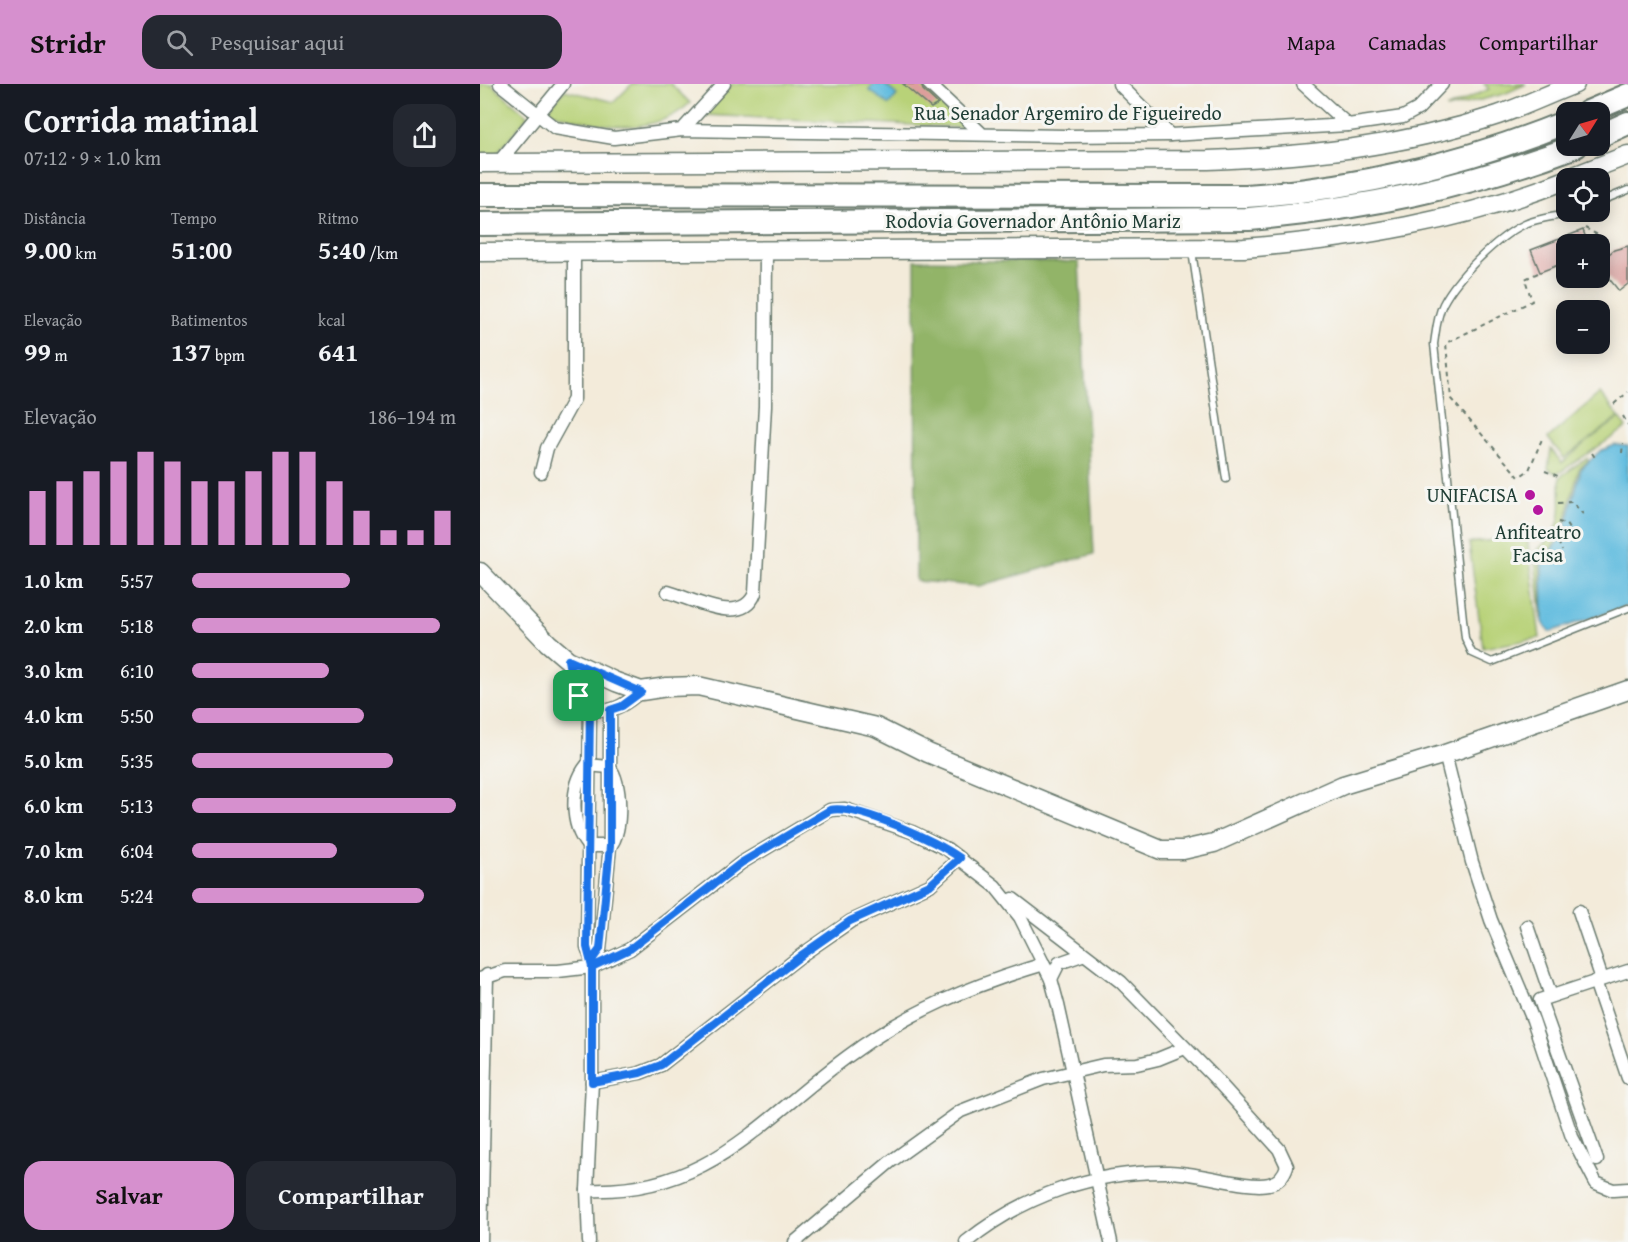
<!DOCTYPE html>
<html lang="pt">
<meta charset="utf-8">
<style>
:root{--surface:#171b24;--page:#242831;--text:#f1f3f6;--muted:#9ea1a6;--accent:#d690ce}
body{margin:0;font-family:"Gentium Book Plus",serif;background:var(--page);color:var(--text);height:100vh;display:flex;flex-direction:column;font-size:22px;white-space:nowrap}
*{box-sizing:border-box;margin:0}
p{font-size:20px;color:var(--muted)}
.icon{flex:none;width:33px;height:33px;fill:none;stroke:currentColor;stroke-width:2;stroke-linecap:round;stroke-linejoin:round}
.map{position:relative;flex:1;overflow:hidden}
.panel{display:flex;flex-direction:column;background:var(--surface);width:480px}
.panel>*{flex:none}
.needle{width:39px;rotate:53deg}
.buttons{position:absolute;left:1076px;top:18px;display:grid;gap:12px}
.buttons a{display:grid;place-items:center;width:54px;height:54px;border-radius:12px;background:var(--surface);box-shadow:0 3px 15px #0003;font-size:30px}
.pin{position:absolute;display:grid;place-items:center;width:51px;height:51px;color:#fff;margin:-26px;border-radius:12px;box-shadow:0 3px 9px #0006}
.round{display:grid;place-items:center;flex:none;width:63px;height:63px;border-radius:18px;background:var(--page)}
.headline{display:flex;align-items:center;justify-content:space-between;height:102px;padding:0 24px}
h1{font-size:33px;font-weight:600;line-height:45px}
.stats{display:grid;grid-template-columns:repeat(3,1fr);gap:9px;height:102px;padding:6px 24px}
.stats div{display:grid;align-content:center}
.stats b{font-size:26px;font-weight:600}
.stats small{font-size:16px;font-weight:400}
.stats p{font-size:16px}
.chart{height:168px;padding:12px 24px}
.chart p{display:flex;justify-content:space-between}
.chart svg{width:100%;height:108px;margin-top:6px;stroke:var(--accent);stroke-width:6}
.cta{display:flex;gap:12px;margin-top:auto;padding:12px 24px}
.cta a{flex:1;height:69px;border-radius:18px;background:var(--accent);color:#111;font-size:24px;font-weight:600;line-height:69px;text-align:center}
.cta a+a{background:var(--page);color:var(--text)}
ul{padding:0 24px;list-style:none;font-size:20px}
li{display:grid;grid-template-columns:96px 72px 1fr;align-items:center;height:45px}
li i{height:15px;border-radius:8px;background:var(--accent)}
header{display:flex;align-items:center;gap:36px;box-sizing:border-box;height:84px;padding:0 30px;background:var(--accent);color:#111}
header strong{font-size:28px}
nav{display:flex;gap:33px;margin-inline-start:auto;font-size:21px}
.search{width:420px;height:54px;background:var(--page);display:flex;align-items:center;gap:15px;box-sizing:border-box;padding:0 21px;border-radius:18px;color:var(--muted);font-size:22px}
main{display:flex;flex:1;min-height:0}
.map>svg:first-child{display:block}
.green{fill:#b8d278;stroke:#6c8856;stroke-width:1.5}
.forest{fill:#92b468;stroke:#58784e;stroke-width:1.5}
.water{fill:#61bcdf;stroke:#407c8a;stroke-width:1.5}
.building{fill:#dd9e9c}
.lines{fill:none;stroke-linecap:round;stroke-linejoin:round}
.lane-casing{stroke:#697a6e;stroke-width:9}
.street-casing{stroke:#697a6e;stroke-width:15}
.secondary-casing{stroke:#697a6e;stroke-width:21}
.highway-casing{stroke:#697a6e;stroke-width:26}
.path{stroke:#697a6e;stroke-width:2;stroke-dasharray:4.5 4.5;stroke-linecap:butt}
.lane{stroke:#fff;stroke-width:6}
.street{stroke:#fff;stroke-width:12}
.secondary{stroke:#fff;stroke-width:18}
.highway{stroke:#fff;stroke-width:22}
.route-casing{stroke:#fff;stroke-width:12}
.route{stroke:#1a73e8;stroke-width:8}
.poi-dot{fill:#b5179e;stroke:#f6f6f2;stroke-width:2}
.labels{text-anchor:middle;stroke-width:6;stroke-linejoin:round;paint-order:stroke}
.street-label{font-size:20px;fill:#1f3d34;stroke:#f6f6f2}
.poi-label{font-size:20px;fill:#1f3d34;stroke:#f6f6f2;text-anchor:end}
</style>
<header>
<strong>Stridr</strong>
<div class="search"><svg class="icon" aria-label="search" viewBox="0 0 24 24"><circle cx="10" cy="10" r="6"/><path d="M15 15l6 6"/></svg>Pesquisar aqui</div>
<nav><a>Mapa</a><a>Camadas</a><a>Compartilhar</a></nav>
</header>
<main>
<section class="panel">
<div class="headline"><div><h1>Corrida matinal</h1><p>07:12 · 9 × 1.0 km</p></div><a class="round"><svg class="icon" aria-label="share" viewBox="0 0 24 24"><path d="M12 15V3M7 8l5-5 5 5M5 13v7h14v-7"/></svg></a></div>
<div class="stats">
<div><p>Distância</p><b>9.00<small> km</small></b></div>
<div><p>Tempo</p><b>51:00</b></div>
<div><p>Ritmo</p><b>5:40<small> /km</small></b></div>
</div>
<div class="stats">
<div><p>Elevação</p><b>99<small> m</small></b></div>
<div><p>Batimentos</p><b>137<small> bpm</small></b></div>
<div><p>kcal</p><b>641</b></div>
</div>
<div class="chart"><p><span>Elevação</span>186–194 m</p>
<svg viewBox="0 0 160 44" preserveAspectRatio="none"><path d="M5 44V22M15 44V18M25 44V14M35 44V10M45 44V6M55 44V10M65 44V18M75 44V18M85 44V14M95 44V6M105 44V6M115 44V18M125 44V30M135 44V38M145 44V38M155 44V30"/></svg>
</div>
<ul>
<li><b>1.0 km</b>5:57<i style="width:60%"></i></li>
<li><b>2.0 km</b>5:18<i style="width:94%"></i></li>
<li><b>3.0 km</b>6:10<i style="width:52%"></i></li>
<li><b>4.0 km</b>5:50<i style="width:65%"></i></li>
<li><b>5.0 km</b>5:35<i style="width:76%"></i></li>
<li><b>6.0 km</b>5:13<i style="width:100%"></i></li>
<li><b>7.0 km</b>6:04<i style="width:55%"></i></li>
<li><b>8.0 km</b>5:24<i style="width:88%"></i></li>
</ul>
<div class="cta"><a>Salvar</a><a>Compartilhar</a></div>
</section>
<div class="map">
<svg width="1148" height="1158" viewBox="0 0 1148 1158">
<rect width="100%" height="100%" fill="#f6f6f2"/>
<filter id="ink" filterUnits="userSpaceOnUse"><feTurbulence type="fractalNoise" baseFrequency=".0167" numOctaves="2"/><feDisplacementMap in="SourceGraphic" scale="12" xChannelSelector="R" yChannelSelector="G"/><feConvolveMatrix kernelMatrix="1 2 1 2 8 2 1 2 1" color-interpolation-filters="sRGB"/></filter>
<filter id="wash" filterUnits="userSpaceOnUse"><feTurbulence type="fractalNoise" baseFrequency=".008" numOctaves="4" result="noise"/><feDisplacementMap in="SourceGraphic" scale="24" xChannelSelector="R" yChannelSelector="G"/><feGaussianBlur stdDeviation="1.35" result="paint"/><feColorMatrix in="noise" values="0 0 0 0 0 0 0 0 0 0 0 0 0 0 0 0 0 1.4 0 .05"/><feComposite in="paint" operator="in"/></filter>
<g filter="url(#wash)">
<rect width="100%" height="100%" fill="#f3ebda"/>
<!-- green -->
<g class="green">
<polygon points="0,0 11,0 48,32 16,71 0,72"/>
<path d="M152 0H191L210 19C170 56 113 41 66 27L85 6 134 18Z"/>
<polygon points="252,0 444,0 492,44 224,31"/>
<polygon points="1004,0 1046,0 1024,10 966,25 1009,5"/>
<polygon points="1120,309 1139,333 1084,374 1068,354"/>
<polygon points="1140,334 1146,344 1077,390 1068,385 1071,365 1082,379 1106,358"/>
<path d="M1107 374 1108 377 1099 385 1082 450 1060 479 1062 537 1054 469C1086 442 1080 432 1080 393Z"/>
<polygon points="1047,452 1060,554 1003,564 989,459"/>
</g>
<!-- forest -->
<polygon class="forest" points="435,176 599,178 614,470 499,502 436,497"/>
<!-- water -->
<g class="water">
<polygon points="394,0 404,0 417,11 409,21 389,6"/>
<polygon points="1135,361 1148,362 1148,522 1069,548 1063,538 1062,480 1084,450 1101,385 1120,367"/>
</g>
<g id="blocks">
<!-- building -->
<g class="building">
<polygon points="423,0 441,0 443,6 458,20 451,24"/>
<polygon points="1103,146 1108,160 1086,160 1086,178 1060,188 1051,166"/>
<polygon points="1148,162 1148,200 1139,207 1119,182 1119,178 1134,166"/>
</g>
</g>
</g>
<g filter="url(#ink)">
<use href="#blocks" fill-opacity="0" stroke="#697a6e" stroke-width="1.5"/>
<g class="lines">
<defs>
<g id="lane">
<polyline points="1082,101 1086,116"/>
<polyline points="1119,118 1148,106"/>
<path d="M1094 128C1078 133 1060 133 1045 140 1017 153 977 193 963 220 957 232 956 247 954 260L985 554 992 569 1012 578 1148 524"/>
<polyline points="712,167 746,395"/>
</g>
<g id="street">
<polyline points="20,0 75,44 134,54 202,46 585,52 690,51 868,41 923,33 938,25 962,0"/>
<polyline points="449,0 500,48"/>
<polyline points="639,0 690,51"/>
<polyline points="823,0 868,41"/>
<polyline points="202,46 244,0"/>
<polyline points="18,79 83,0"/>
<polyline points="61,388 67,364 94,315 94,168"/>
<path d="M188 508C213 515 262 543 275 509L285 322 286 167"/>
<path d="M88 576C97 623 119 645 161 607"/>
<polyline points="965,670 992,778 1011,836 1053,936 1092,1053 1116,1099 1133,1106 1148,1105"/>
<path d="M107 681 129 683C142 696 143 749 130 762H108C90 741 90 702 107 681Z"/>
<polyline points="1099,827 1122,895"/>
<polyline points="1047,842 1071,912"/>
<polyline points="112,876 120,865 130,762 130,626"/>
<polyline points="0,895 25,887 78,887 112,883 150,865 261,779 350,726 365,725 432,748 467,765 515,802 540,833 571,895 578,921 631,1158"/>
<polyline points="571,895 579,879 602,871"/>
<polyline points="1115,897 1148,994"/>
<polyline points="112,998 160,989 181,981 323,870 371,837 450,801 480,774"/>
<polyline points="1117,1076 1060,916 1148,887"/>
<path d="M107 1106C227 1111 280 1037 367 973 427 928 493 901 564 880"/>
<polyline points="1,1158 7,891"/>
<polyline points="109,1158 107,1106 112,998 112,876 107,863 110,622"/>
<polyline points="315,1158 410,1078 481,1027 563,995 623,981 657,980 678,975 705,964"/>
<path d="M486 1158C544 1111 614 1087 689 1088 717 1088 767 1105 789 1100 799 1098 804 1091 807 1082L799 1065 733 992 641 898 533 815"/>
</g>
<g id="secondary">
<path d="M0 79 728 76C829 72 921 63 1018 31 1044 22 1069 10 1095 0"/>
<polyline points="1089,94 1148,71"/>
<path d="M0 168 764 164C873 155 984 137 1086 96"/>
<polyline points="0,488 68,559 88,576 136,598 161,607 187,603 218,602 396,643 448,669 681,766 703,766 734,759 863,701 965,670 1148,606"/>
</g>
<g id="highway">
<polyline points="1108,28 1148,11"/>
<polyline points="1119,52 1148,39"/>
<path d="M0 111 766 112C874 105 985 79 1086 38"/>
<path d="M0 140 769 135C884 125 988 103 1096 62"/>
</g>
</defs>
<!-- lane casing -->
<use href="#lane" class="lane-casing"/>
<!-- street casing -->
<use href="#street" class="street-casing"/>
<!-- secondary casing -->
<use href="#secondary" class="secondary-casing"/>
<!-- highway casing -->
<use href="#highway" class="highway-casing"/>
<!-- path -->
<g class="path">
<polyline points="1105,144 1127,156"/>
<polyline points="1058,189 1045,195 1052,217 966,259 971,315 1039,393 1049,386 1062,355"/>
<polyline points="1134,320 1148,308"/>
<polyline points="1143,332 1148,341"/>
<polyline points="1112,369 1116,375"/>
<polyline points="1142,369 1143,359"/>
<polyline points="1065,387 1078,392"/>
<polyline points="1078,419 1092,418 1103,430"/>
<polyline points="1078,438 1086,440 1092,450"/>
<polyline points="1071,453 1078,457 1082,467"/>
</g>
<!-- lane -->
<use href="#lane" class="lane"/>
<!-- street -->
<use href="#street" class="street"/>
<!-- secondary -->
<use href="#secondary" class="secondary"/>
<!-- highway -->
<use href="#highway" class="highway"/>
</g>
</g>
<g class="lines" filter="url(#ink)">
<defs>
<path id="route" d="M99 612 110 622 107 863 112 883V998L160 989 181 981 323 870 370 837 450 801 480 774C457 757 377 720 350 726L261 779 150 865 112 883V876L120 865 130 762V626L142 622 161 608 88 576 93 601 99 612"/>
</defs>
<!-- route casing -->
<use href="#route" class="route-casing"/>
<!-- route -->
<use href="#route" class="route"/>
</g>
<!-- markers -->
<g class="poi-dot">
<circle cx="1050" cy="411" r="6"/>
<circle cx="1058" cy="426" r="6"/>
</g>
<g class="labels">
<!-- street labels -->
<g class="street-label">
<text x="588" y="36">Rua Senador Argemiro de Figueiredo</text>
<text x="553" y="144">Rodovia Governador Antônio Mariz</text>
</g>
<!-- poi labels -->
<g class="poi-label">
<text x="1038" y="418">UNIFACISA</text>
<text x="1058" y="455" text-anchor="middle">Anfiteatro<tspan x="1058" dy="23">Facisa</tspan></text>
</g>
</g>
</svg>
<div class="buttons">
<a><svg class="needle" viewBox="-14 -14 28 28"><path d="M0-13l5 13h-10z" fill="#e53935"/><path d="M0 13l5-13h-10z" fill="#9ea1a6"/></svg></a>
<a><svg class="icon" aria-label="locate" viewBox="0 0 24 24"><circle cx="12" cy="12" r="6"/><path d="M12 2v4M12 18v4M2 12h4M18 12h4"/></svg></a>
<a>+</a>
<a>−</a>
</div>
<div class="pin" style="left:99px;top:612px;background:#1e9e55"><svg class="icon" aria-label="arrive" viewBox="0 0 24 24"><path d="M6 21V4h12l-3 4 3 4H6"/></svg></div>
</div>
</main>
